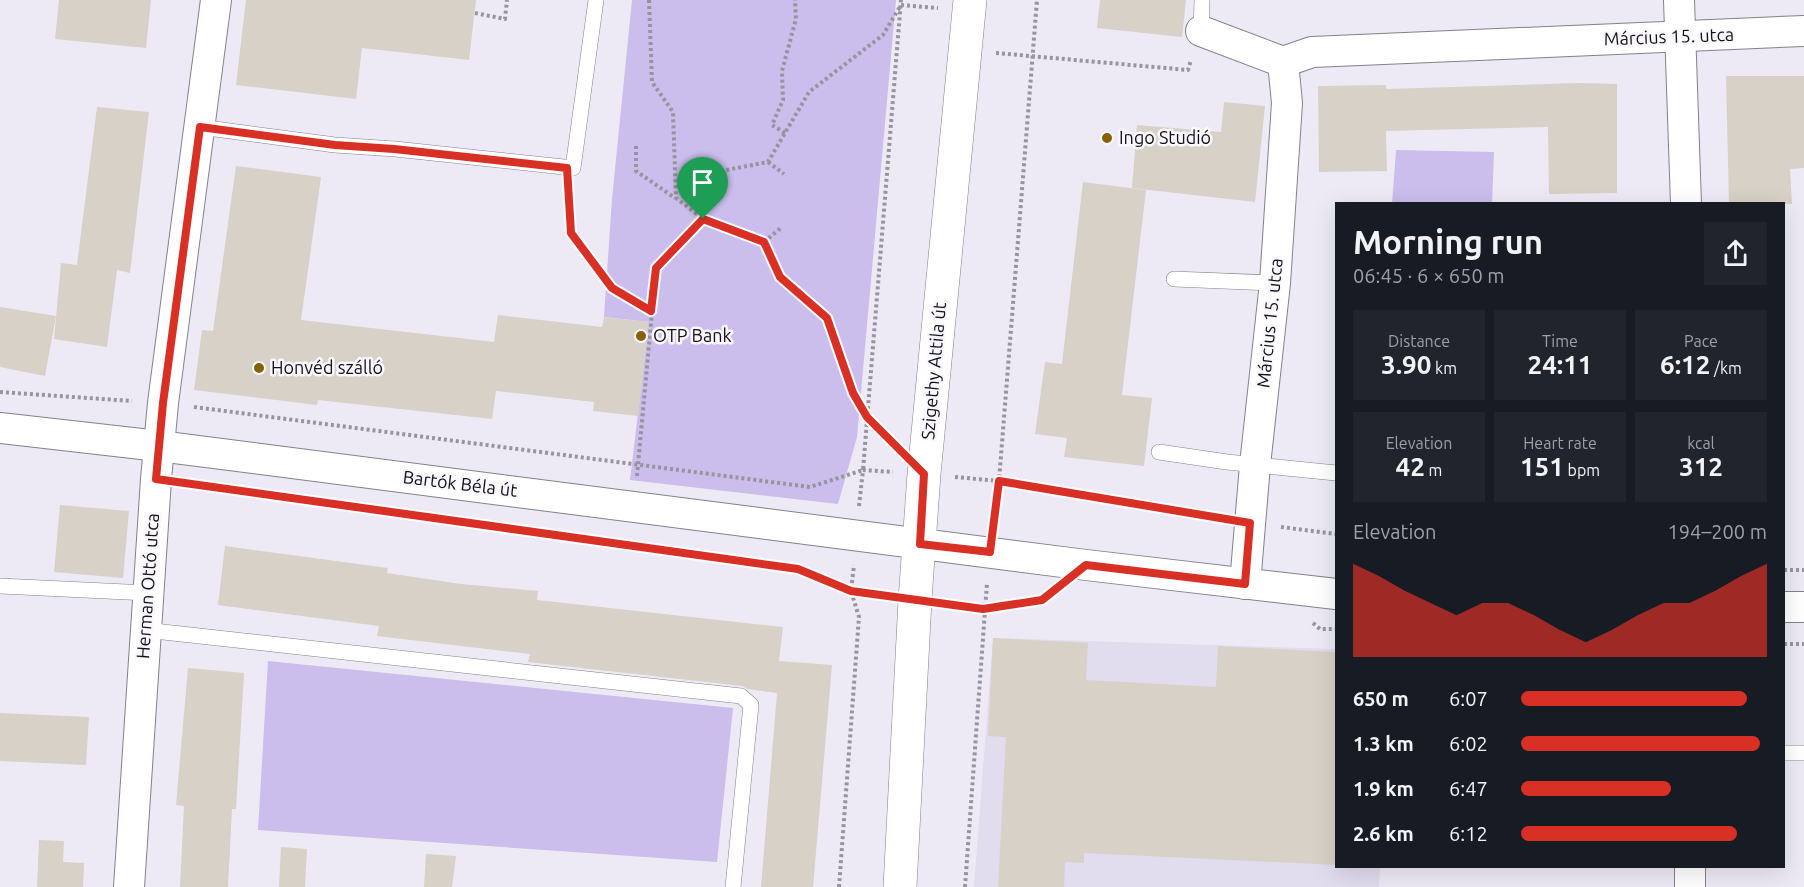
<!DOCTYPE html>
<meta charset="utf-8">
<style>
:root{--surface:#171b24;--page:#20242c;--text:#f1f3f6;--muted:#9ea1a6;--accent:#d93025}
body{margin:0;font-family:Ubuntu,sans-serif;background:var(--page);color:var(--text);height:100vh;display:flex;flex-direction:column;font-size:22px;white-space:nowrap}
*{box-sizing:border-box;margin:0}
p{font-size:20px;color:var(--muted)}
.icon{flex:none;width:33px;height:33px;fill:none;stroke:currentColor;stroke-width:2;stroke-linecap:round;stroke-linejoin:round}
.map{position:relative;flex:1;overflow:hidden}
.side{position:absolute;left:1335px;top:202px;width:450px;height:666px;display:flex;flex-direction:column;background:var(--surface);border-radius:0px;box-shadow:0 6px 24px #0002}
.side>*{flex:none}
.pin{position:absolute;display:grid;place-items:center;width:51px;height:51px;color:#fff;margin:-62px -26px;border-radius:50% 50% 50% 0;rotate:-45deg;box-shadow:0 0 6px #0007}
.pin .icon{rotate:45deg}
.round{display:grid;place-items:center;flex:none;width:63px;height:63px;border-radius:0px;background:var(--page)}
.head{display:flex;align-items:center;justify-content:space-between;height:102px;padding:0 18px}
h1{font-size:33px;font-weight:700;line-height:45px}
.stats{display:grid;grid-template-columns:repeat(3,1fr);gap:9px;height:102px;padding:6px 18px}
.stats div{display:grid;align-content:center;border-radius:0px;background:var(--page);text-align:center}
.stats b{font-size:26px;font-weight:700}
.stats small{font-size:16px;font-weight:400}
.stats p{font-size:16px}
.chart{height:168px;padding:12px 18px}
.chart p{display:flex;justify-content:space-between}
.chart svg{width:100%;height:108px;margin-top:6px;fill:var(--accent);opacity:.7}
ul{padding:0 18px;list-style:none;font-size:20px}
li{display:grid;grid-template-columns:96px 72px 1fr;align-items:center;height:45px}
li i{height:15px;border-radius:8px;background:var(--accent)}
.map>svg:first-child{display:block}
.built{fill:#e1dcee}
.green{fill:#cbbdec}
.building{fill:#d7d1c7}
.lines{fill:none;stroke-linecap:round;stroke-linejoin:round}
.lane-casing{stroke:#83818a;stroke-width:16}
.street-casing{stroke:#83818a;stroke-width:32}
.secondary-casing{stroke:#83818a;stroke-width:34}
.path{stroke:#96949c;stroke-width:4;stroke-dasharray:3 3;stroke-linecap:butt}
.lane{stroke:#fff;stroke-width:15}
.street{stroke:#fff;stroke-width:30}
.secondary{stroke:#fff;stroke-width:33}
.route-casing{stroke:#fff;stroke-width:12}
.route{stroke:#d93025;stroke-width:8}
.poi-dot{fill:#886100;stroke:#faf8fe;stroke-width:2}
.labels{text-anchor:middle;stroke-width:5;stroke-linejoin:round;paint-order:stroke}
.street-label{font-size:18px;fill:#131216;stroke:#faf8fe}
.poi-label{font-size:18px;fill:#131216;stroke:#faf8fe;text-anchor:start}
</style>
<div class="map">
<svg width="1804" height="887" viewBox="0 0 1804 887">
<rect width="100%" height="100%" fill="#edeaf5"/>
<!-- built -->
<polygon class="built" points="993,638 1336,649 1336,867 1380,867 1379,887 974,887"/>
<!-- green -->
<g class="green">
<polygon points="632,0 896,0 857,437 838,504 630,480 649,322 604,317 612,199"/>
<polygon points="1396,150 1494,152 1492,204 1392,204"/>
<polygon points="268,661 733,708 717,862 258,830"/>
</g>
<!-- building -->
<g class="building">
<polygon points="59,0 151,0 146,48 55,39"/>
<polygon points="246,0 476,0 469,60 362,48 356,99 236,85"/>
<polygon points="1100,0 1186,0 1182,37 1097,28"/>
<polygon points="1726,76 1804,76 1804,168 1790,169 1792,204 1729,204"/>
<polygon points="1578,83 1617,84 1617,193 1549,194 1548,127 1386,131 1387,171 1319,172 1318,86 1386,85 1386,89"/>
<polygon points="1224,102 1265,106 1255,202 1132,188 1137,125 1221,132"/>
<polygon points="97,107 149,112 130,273 117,270 107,347 54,339 61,263 77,265"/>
<polygon points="236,166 321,177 301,320 494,342 498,315 602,327 604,317 649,322 638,416 593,411 594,402 496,391 492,419 318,400 317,405 194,390 202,330 213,331"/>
<polygon points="1083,182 1146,190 1122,395 1152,398 1144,466 1064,457 1067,438 1035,434 1045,362 1062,364"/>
<polygon points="0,307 56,316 45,376 0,367"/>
<polygon points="60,505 129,511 123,578 54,572"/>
<polygon points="225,546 388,568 387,573 461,584 538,591 537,600 783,627 779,661 832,665 813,887 761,887 777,693 748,689 742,686 528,662 530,654 377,636 379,626 218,605"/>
<polygon points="993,638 1088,643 1086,680 1216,687 1218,646 1336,652 1336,865 1084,853 1084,863 1065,862 1064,887 998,887 1006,737 988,736"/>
<polygon points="188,668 244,673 236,809 232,809 228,887 180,887 184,806 176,805"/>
<polygon points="0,713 89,717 86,765 0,761"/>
<polygon points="39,840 64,841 63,862 84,863 83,887 37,887"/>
<polygon points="281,847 307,849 305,887 279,887"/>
<polygon points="426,854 456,856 452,887 424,887"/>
</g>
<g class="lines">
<defs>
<g id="lane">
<polyline points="1201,31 1202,0"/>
<polyline points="200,127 335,145 395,149 573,168 596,0"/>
<polyline points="1174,279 1275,283"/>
<polyline points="1159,452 1227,462 1336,473"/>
<polyline points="0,586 148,593"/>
<polyline points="145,630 741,696 751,705 733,887"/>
<polyline points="1784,753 1804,753"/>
</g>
<g id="street">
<polyline points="1679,0 1686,204"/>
<polyline points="1201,31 1283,62 1312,52 1804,31"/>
<polyline points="0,428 159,446 1086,565 1336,594"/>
<polyline points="1245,584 1255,465 1275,283 1287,103 1283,62"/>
<polyline points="1784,607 1804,607"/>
<polyline points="129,887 156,479 163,403 216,0"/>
<polyline points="1690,887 1690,867"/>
</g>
<polyline id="secondary" points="900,887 915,600 924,474 970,0"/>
</defs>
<!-- lane casing -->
<use href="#lane" class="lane-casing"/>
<!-- street casing -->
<use href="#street" class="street-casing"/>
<!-- secondary casing -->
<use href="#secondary" class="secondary-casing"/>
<!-- path -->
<g class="path">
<polyline points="649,0 652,82 673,112 676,198 703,219 764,242 780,277 827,317 853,393 867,417 894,444"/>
<polyline points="475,13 505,19 507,0"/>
<polyline points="996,53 1188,70 1191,60"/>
<polyline points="785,133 772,125 783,100 782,71 796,19 795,0"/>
<polyline points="636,146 636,171 675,198"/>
<polyline points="768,162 784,174"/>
<polyline points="568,189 571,233 612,288 651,311"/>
<polyline points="764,242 781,228"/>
<polyline points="0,392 132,401"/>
<polyline points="194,407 810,487 863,470 901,0"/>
<polyline points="637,476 656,268 703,219 716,172 768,162 809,92 883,35 901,5 938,8"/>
<polyline points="955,477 999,481 1220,518"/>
<polyline points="185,483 798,569 851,591 883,596"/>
<polyline points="859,506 863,470 893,472"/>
<polyline points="994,525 999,481 1037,0"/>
<polyline points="1281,527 1336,534"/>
<polyline points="1784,570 1804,570"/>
<polyline points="947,604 983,609 1042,600 1053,591"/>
<polyline points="1313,623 1320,629 1336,629"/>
<polyline points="1784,644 1804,644"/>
<polyline points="839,887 859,617 851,591 854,565"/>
<polyline points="965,887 987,583"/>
</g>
<!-- lane -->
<use href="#lane" class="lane"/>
<!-- street -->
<use href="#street" class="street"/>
<!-- secondary -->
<use href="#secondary" class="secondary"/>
</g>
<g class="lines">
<defs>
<polygon id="route" points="200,127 335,145 394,149 567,168 571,233 612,288 651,311 656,268 703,219 764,242 780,277 827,318 853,393 867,417 924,474 920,544 990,552 999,481 1250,523 1245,584 1086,565 1042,600 983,609 851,591 798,569 156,479 163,403"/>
</defs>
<!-- route casing -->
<use href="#route" class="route-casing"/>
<!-- route -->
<use href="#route" class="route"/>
</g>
<!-- markers -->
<g class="poi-dot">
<circle cx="1107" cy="138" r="6"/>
<circle cx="641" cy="336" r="6"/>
<circle cx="259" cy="368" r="6"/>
</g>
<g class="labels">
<!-- street labels -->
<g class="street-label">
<text transform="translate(1669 37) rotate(-2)" y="6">Március 15. utca</text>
<text transform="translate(1270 323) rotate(-84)" y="6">Március 15. utca</text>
<text transform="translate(934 371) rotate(-85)" y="6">Szigethy Attila út</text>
<text transform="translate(460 484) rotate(7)" y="6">Bartók Béla út</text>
<text transform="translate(148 586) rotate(-86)" y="6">Herman Ottó utca</text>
</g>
<!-- poi labels -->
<g class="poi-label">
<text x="1119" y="144">Ingo Studió</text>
<text x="653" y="342">OTP Bank</text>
<text x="271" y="374">Honvéd szálló</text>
</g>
</g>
</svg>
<div class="pin" style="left:703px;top:219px;background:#1e9e55"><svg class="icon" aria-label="arrive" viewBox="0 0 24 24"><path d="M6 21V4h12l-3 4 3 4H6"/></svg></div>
<section class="side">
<div class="head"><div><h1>Morning run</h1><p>06:45 · 6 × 650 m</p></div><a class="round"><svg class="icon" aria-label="share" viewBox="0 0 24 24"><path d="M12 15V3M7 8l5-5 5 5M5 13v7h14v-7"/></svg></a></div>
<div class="stats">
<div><p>Distance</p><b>3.90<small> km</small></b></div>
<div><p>Time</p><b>24:11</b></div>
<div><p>Pace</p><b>6:12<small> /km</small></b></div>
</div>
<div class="stats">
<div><p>Elevation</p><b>42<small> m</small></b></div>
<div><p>Heart rate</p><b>151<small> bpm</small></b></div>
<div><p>kcal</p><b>312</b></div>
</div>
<div class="chart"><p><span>Elevation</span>194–200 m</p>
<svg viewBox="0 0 160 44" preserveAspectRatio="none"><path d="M0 44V6L10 11L20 17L30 22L40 27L50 22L60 22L70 27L80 33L90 38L100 33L110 27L120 22L130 22L140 17L150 11L160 6V44z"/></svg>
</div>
<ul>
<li><b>650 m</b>6:07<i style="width:92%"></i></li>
<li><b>1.3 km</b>6:02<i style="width:97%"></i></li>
<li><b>1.9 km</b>6:47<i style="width:61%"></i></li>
<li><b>2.6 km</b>6:12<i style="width:88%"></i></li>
</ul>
</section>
</div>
